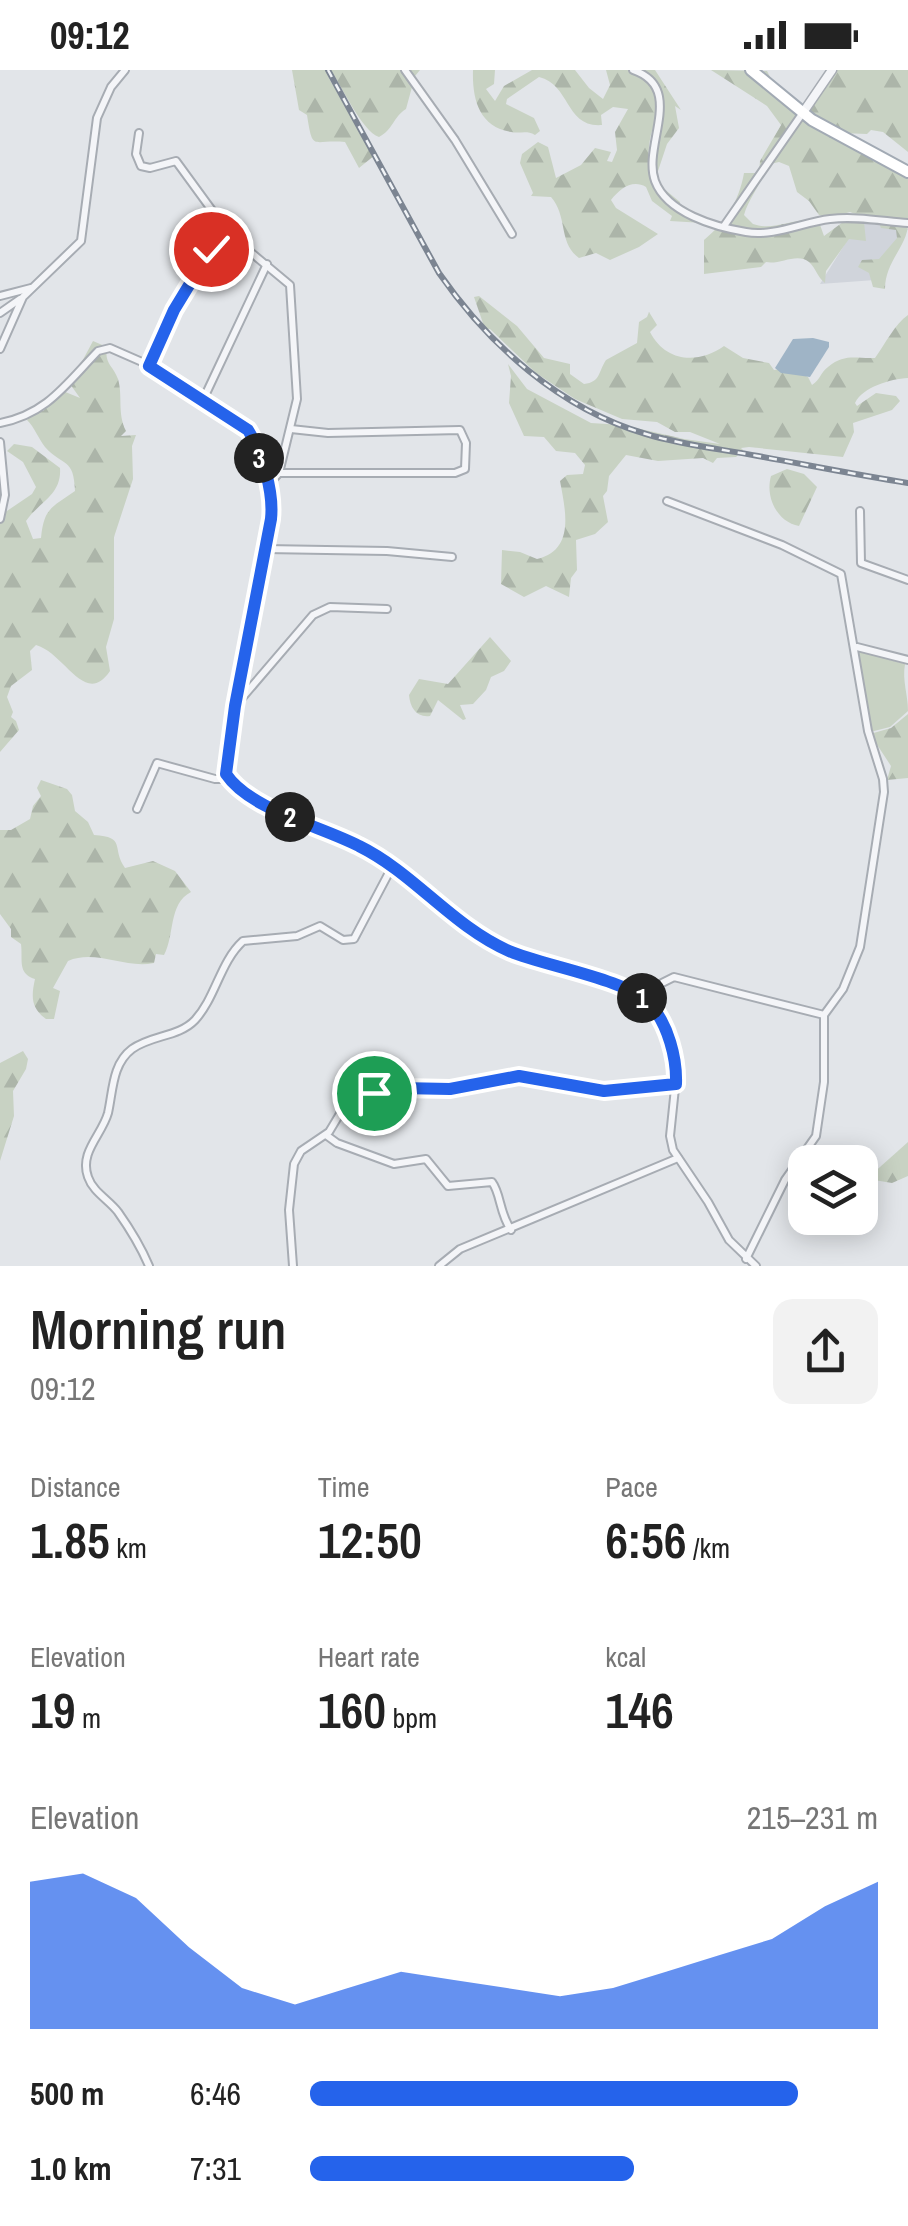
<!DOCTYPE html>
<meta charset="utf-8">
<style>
:root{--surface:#fff;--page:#f2f2f2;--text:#222;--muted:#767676;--accent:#2563eb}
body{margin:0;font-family:"Archivo Narrow",sans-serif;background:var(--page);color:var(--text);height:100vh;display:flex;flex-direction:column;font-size:38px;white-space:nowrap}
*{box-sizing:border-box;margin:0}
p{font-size:32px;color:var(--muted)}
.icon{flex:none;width:55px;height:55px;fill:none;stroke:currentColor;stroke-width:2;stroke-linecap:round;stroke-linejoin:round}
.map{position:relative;height:1196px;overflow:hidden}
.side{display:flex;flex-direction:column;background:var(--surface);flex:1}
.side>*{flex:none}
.buttons{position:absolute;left:788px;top:1075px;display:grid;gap:20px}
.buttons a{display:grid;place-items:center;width:90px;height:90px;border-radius:20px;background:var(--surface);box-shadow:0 5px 25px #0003;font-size:50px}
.pin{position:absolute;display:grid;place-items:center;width:85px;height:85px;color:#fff;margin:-42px;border:5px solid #fff;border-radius:50%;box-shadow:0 2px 10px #0007}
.km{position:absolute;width:50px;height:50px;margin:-25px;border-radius:50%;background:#222;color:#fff;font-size:28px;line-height:50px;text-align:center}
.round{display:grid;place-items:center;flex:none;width:105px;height:105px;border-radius:20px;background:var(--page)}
.summary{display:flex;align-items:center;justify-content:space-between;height:170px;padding:0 30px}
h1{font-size:55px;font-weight:600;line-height:75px}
.metrics{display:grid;grid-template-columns:repeat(3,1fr);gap:15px;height:170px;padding:10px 30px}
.metrics div{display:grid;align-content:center}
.metrics b{font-size:50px;font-weight:600}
.metrics small{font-size:28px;font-weight:400}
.metrics p{font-size:28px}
.chart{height:280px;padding:20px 30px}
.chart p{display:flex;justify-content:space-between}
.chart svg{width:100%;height:180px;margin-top:10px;fill:var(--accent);opacity:.7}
ul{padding:0 30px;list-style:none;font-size:32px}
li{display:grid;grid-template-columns:160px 120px 1fr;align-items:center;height:75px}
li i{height:25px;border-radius:12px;background:var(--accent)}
.status{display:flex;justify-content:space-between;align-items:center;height:70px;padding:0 50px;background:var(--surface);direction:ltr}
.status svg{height:28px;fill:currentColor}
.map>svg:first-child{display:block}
.built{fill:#d0d4db}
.green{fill:#c8d2c3}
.forest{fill:url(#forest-firs)}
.water{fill:#9fb4c6}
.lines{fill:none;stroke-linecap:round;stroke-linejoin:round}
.minor-casing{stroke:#a7acb3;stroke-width:10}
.tertiary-casing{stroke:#a7acb3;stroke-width:11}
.primary-casing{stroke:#a2aab4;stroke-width:14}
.minor{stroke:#f4f5f8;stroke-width:6}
.tertiary{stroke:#f4f5f8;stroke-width:8}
.primary{stroke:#fff;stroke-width:10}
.rail-casing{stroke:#7c8592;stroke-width:6}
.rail{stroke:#f1f4f7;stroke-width:2.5;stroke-dasharray:8;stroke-linecap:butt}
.route-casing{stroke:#fff;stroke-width:20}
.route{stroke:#2563eb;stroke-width:12}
</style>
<div class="status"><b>09:12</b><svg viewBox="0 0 49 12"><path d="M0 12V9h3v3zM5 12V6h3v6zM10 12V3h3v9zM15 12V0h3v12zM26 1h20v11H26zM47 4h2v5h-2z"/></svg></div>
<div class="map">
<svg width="908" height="1196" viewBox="0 0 908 1196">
<defs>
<pattern id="forest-firs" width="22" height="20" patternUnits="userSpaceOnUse" patternTransform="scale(2.5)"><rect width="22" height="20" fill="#c8d2c3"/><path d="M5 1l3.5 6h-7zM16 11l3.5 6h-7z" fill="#acb5a9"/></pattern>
</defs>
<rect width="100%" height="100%" fill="#e2e5e9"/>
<!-- built -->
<polygon class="built" points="860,150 908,159 875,210 820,214"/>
<!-- green -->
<path class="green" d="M857 581 905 594C902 611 908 624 908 641L890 657 870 662Z"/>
<!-- forest -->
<g class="forest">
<path d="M292 0H420L415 6 406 39C393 47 393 60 379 67 362 61 343 18 331 1H327C329 15 341 22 348 35 358 54 361 65 375 85L359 98 345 72C312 69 313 83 307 45L299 40Z"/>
<path d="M473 0H495L494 14 486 19 495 31 504 16 532 0H575L589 18 603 29 610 15 606 0H655L681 40 675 36 679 58 667 74 657 104V47C648 68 646 87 652 109L680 132V137L703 153 670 151 672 146 652 131 646 117C632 109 620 119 611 130L616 138 658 164 639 177 610 190 596 183 579 188C558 173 568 146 551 127L531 126 533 123 520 93 522 84 538 72 548 77 556 108 581 95 595 78 611 82 607 91 612 92 617 80 615 62 628 39 613 37 601 45 602 55C565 58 571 15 539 7L507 29 506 34 534 48 540 61 535 65C526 60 521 64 511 62 479 57 472 29 473 0Z"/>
<path d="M711 0 767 1 783 32 801 42 834 0H908V82L883 62 871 60 867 64 840 63 908 103V149L904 150 908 153C908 176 885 191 885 219L873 217 869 203 858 197 862 190 879 189 897 168 896 160 881 158 879 153 850 142 828 148 819 145 809 131 797 122 789 96 779 92 766 95C762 115 749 127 744 145L753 154C776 162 797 145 819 152L824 166 843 152H864L866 171 849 169 826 201 825 213C817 207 816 198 809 192 797 182 780 195 766 192L761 197 704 204V170C726 152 739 131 744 103H759L760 91 781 55 767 36Z"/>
<path d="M479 226 517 256 544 288 570 294V304L584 314C601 312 598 302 606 290L637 273 639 252 647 247 649 242 657 255 650 262C666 293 699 294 724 276L743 288 769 293 774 300 789 298 808 307 812 315C821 309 820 303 828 297 845 283 856 289 875 288 885 274 895 254 908 245V308C890 309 863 317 855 333L857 336 876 323 896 326 900 331 892 340 853 353 854 362 843 387 749 377 741 378 743 380 736 387 717 388 713 393 703 388 658 391 626 385 609 406 607 421 603 426 608 452 595 464 576 470 577 500 571 508 569 527 546 516 524 527 501 514 502 480 520 482 537 489C576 480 565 439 560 411L567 405 583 404 585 395 575 383 556 381 544 367 524 366 509 333 511 306 508 294 527 319 591 353 623 355 684 369 720 374 690 362H675L657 352 622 349 575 329 536 303 490 259H485L474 227Z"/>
<path d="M93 271 107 277C104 294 113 295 118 309 123 326 117 343 126 361L121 366 136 365 132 376 133 409 114 467V549L106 577 110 601C85 638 65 583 36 575L30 581 32 600 11 616 7 627 13 642 11 647 16 651 19 660 0 682V452L1 445 32 424 36 417 23 392 7 381 14 374 32 377 60 398C62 425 39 432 26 451L33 469 41 468C44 438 51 438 75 421 74 387 63 397 45 377 38 368 35 358 27 350L36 339 43 341 63 321 80 328 70 314Z"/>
<path d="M787 399 804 404 817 417 799 456C777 452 765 427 771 406Z"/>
<path d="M490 567 511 591 504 601 491 607 486 620 473 634 460 635 466 649 463 650 438 630 430 646C417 648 410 638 409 625L419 609 448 614Z"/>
<polygon points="908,644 908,708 887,710 891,696 870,664 891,658"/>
<path d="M41 710 67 719 72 725 75 741 88 752 94 765C127 767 111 778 125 798L153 791 175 801 191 822C168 834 175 865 164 885L156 884 154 893C124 899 96 879 68 891L53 918 60 921 54 949H46C31 938 31 927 35 909 17 903 23 890 21 874L11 867V859L0 844V760H11L30 749 33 736 41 726 37 718Z"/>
<polygon points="23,981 28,989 26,999 13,1021 14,1046 0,1091 0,993"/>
<polygon points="908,1072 908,1106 892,1113 874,1110 871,1105"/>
</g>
<!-- water -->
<polygon class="water" points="813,268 829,272 829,277 810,307 781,303 775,298 793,269"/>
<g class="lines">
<defs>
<g id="minor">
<polyline points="405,0 455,70 512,164"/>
<path d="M633 0C686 18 642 75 655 111 667 143 715 157 746 162 774 167 803 152 830 149 856 146 882 151 908 153"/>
<polyline points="139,63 136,84 141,96 150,98 176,91 230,165 290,215 297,329 279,403 267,416"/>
<polyline points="724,156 802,44"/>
<polyline points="0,226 31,218"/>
<polyline points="0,243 20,229"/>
<polyline points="0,279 23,227 81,171 97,48 111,17 125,0"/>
<polyline points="149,296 196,200 224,159"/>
<polyline points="203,330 267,194"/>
<path d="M0 353C47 344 66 314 98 281L110 278 142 292 247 360 257 377 272 442 226 683 225 699 229 709 254 728 275 741 310 753 386 790 457 848 502 878 627 920 651 936 668 968 677 999 670 1066 673 1080 708 1132 729 1170 756 1196"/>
<polyline points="0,372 5,425 0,449"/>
<polyline points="279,403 455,403 465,399 466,373 460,360 328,363 291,359"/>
<polyline points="667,431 782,475 841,504 868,661 883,709 884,722 860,877 843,919 824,945 824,1012 816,1066 785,1110 746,1189"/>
<polyline points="860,441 861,493 908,510"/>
<polyline points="265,479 387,481 452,487"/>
<polyline points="857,577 908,590"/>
<polyline points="236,635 313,545 330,537 387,539"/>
<polyline points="137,739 157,693 215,709 229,709"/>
<polyline points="652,935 660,914 674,907 824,945"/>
<path d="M326 1065 337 1073 394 1094 426 1089 448 1116 492 1112C501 1124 499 1142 511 1160"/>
<path d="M149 1196C141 1177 130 1159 118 1142 109 1130 93 1122 88 1107 79 1082 102 1065 108 1043 113 1021 112 994 132 979 151 965 179 967 195 950 216 927 220 892 243 871L297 866 320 856 343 870 354 869 393 795"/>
<polyline points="293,1196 289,1140 294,1094 301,1081 329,1062 344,1037 355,1029 400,1018 450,1019 513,1006 605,1021 677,1013"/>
<polyline points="439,1196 460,1179 678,1088"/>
</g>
<polyline id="tertiary" points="802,44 832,0"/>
<polyline id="primary" points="751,0 812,50 908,102"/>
</defs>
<!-- minor casing -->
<use href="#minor" class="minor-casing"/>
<!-- tertiary casing -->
<use href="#tertiary" class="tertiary-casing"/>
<!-- primary casing -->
<use href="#primary" class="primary-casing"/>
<!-- minor -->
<use href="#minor" class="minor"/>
<!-- tertiary -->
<use href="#tertiary" class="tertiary"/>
<!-- primary -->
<use href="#primary" class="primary"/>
<defs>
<path id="rail" d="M328 0 439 203C489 275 560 339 646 364 682 375 721 379 758 386 808 395 858 405 908 413"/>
</defs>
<!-- rail casing -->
<use href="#rail" class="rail-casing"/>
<!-- rail -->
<use href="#rail" class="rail"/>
</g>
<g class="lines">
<defs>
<path id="route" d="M211 179 174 240 149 296 248 360C262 383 274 421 271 449L235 636 226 704C250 740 321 756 359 776 414 803 452 856 509 881 543 896 628 909 651 935 668 955 677 988 676 1014L604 1021 519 1006 450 1019 400 1018 374 1023"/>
</defs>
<!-- route casing -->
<use href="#route" class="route-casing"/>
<!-- route -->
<use href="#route" class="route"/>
</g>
</svg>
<div class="buttons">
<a><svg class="icon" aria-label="layers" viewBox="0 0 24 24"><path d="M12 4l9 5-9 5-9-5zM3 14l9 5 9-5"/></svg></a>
</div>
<div class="pin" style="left:374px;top:1023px;background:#1e9e55"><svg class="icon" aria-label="arrive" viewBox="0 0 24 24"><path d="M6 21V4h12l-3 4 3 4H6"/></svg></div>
<div class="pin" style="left:211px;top:179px;background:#d93025"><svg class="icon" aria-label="check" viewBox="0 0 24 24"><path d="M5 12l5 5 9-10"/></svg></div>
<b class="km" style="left:642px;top:928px">1</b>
<b class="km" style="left:290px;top:747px">2</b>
<b class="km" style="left:259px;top:388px">3</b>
</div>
<section class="side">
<div class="summary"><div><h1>Morning run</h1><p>09:12</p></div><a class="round"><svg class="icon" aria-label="share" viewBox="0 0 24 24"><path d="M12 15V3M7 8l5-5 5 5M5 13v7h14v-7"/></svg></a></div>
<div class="metrics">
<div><p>Distance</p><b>1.85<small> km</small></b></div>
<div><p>Time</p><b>12:50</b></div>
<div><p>Pace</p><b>6:56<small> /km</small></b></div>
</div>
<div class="metrics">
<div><p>Elevation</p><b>19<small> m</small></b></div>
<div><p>Heart rate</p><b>160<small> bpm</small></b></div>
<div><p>kcal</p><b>146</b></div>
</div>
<div class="chart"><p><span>Elevation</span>215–231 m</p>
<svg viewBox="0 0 160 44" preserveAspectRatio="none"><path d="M0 44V8L10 6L20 12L30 24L40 34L50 38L60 34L70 30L80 32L90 34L100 36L110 34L120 30L130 26L140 22L150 14L160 8V44z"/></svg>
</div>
<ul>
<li><b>500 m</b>6:46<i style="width:86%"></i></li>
<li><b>1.0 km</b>7:31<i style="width:57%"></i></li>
</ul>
</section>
